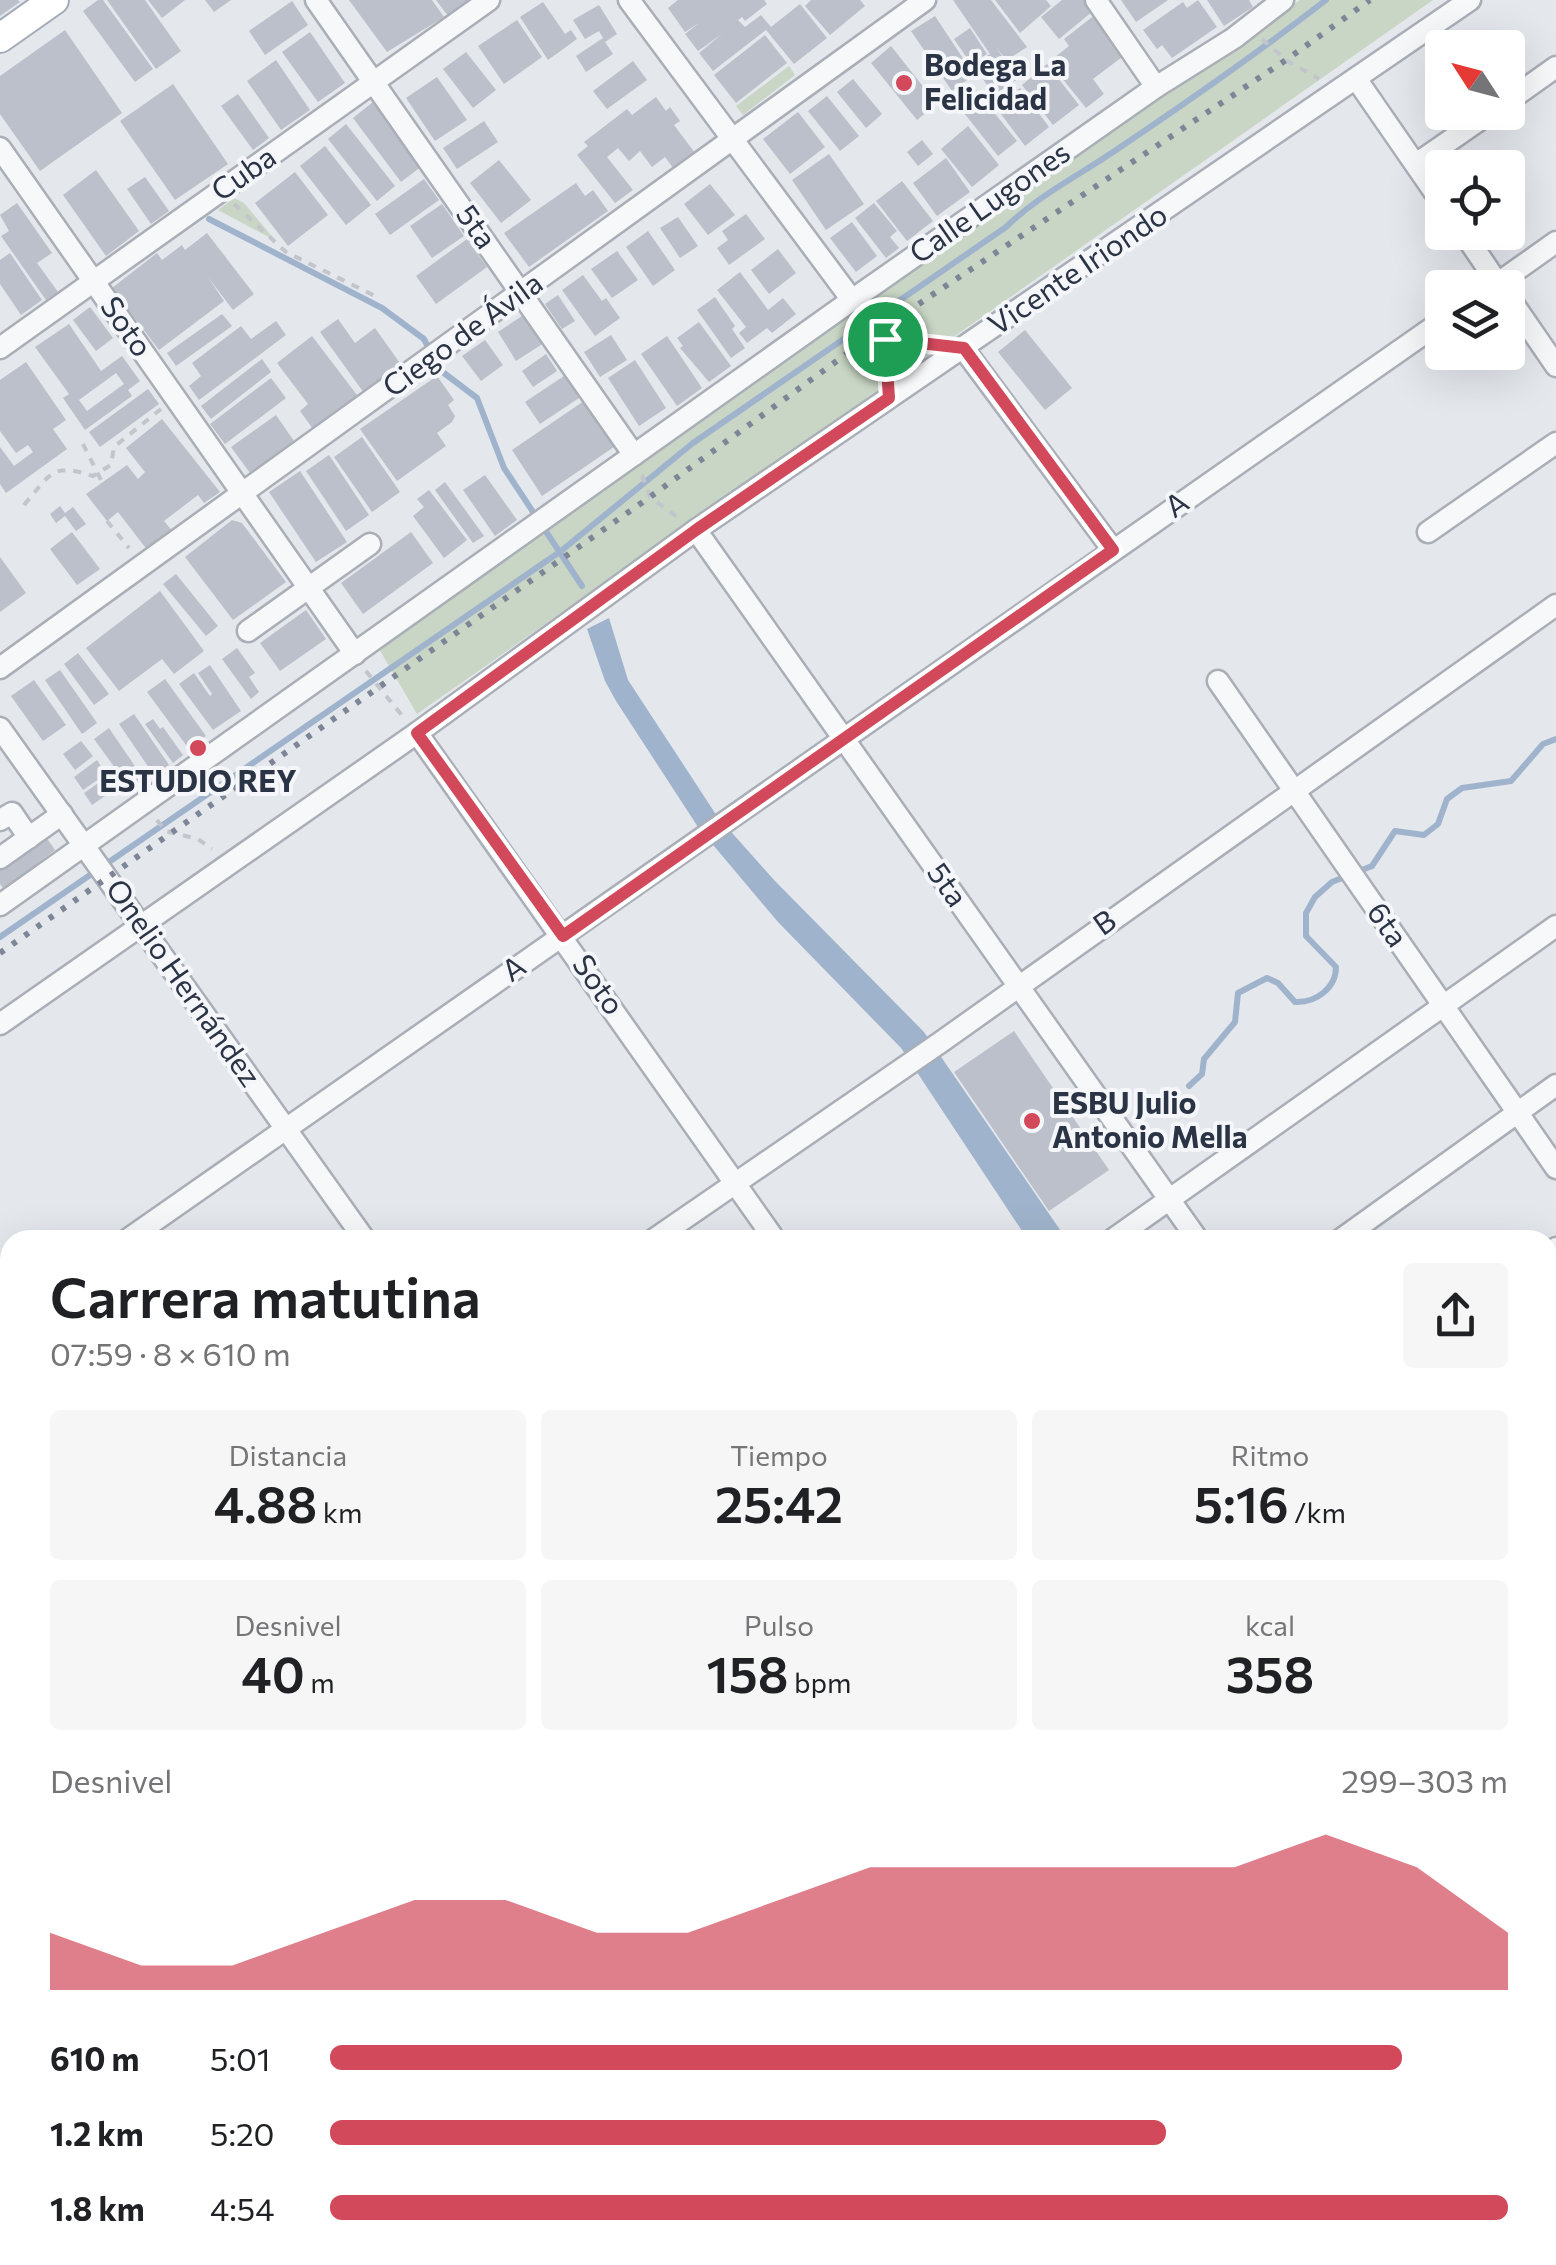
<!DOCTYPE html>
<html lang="es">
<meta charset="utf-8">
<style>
:root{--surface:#fff;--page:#f6f6f6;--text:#202124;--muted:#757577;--accent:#d1495b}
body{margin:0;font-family:Commissioner,sans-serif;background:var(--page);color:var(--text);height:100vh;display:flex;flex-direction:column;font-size:38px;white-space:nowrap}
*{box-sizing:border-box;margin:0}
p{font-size:32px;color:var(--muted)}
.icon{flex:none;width:55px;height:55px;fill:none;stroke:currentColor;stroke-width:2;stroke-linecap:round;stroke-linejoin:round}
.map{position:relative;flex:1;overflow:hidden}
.sheet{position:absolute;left:0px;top:1230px;width:1558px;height:1035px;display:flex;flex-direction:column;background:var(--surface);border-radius:30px 30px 0 0;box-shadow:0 10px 40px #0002}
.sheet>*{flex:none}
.needle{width:65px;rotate:306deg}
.tools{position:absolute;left:1425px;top:30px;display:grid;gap:20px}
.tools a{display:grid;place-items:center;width:100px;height:100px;border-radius:10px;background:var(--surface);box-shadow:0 10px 40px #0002;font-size:50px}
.pin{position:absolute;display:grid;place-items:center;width:85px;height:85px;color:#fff;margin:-42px;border:5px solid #fff;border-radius:50%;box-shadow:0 2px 10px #0007}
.round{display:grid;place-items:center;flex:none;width:105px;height:105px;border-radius:10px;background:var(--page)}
.head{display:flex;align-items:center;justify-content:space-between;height:170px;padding:0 50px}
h1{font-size:55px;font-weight:600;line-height:75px}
.figures{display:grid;grid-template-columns:repeat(3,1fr);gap:15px;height:170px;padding:10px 50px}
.figures div{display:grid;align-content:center;border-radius:10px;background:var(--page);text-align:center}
.figures b{font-size:50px;font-weight:600}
.figures small{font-size:28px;font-weight:400}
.figures p{font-size:28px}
.chart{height:280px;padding:20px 50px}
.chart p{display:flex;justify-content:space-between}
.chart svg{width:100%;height:180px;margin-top:10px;fill:var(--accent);opacity:.7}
ul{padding:0 50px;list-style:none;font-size:32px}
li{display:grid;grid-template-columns:160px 120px 1fr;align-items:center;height:75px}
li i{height:25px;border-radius:12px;background:var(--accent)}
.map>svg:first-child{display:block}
.green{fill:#c9d6c5}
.water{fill:#9fb4cc}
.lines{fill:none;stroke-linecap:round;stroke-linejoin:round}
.stream{stroke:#9fb4cc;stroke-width:6}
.building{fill:#bbc0ca;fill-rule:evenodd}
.minor-casing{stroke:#a9aeb7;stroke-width:25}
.major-casing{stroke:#a3abb8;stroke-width:32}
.path{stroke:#c2c5cb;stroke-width:4;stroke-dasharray:8 8;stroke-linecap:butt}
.minor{stroke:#f7f8fa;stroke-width:20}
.major{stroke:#fff;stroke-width:28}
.rail{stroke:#7d8696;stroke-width:6;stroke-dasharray:5 10;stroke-linecap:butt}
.route-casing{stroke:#fff;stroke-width:20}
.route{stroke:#d1495b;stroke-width:12}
.poi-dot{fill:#d1495b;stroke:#f4f6f9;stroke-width:4}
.labels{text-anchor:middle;stroke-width:8;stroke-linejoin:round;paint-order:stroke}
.poi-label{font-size:30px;font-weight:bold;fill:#2b3445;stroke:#f4f6f9;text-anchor:start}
.street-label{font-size:30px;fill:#2b3445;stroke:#f4f6f9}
</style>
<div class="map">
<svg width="1556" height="2265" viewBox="0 0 1556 2265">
<rect width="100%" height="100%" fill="#e4e7ec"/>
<!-- green -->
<g class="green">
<polygon points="1300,0 1433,0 417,714 378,647"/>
<polygon points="789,66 795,75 743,115 736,106"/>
<polygon points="234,198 244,203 276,241 218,210"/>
</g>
<!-- water -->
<polygon class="water" points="609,618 628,680 717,816 775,881 924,1032 1067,1240 1028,1240 901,1048 778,922 698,827 616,701 605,681 587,629"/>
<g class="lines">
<!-- stream -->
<g class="stream">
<polyline points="209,219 382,308 424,339 440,370 477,398 504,468 582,586"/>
<path d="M0 937 561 551 693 443 1006 227C1040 194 1080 175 1119 148 1189 101 1259 52 1326 0"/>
<path d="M1189 1086 1202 1074 1204 1059 1235 1022 1238 993 1267 978 1278 983 1295 1002C1316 1003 1336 988 1336 967L1306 936V913L1315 897 1332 882 1372 866 1395 831 1424 835 1438 824 1447 799 1462 788 1511 781 1543 744 1556 739"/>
</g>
</g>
<!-- building -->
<g class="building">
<polygon points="0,0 18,0 20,2 0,16"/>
<polygon points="98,0 103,0 153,69 135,82 83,11"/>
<polygon points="107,0 145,0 181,51 156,69"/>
<polygon points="148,0 185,0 162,18"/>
<polygon points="205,0 231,0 214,12"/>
<polygon points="349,0 432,0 444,17 387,52"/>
<polygon points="436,0 470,0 448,16"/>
<polygon points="678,0 764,0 767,4 745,21 742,17 738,20 745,27 761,15 771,27 800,4 827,38 794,64 766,30 713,71 699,53 722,34 698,51 685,34 699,23 685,32 668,8"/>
<polygon points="811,0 860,0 865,6 830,35 805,6"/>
<polygon points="953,0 991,0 1027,47 1007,60 996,48 1019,78 994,95 973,65 990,54"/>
<polygon points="995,0 1046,0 1051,6 1020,33"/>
<polygon points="1062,0 1084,0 1093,11 1059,39 1041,17"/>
<polygon points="1121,0 1168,0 1136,22"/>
<polygon points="1198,0 1217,27 1172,58 1162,45 1157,49 1143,30 1183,2 1187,8"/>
<polygon points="1207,0 1249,0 1253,7 1224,26"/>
<polygon points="292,1 308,25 265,55 249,31"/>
<polygon points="543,2 565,34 571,30 577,39 548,60 520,17"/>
<polygon points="599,5 617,34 605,42 613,54 586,72 576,56 603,38 599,31 585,39 573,20"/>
<polygon points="1096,14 1126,54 1093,79 1104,94 1086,108 1049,62 1069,46 1064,39"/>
<polygon points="935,16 974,75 952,91 911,31"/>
<polygon points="517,20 542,57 504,84 478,46"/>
<polygon points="970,28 987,54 971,64 954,39"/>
<polygon points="65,30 122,113 40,171 0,114 0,76"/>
<polygon points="310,32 345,83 318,102 282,52"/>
<polygon points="765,35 787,63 736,103 714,75"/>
<polygon points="891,46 937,104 917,120 871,63"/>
<polygon points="466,52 496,90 473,108 443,69"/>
<polygon points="276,60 310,110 281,130 247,81"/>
<polygon points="633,61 647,80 607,109 593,91"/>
<polygon points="1047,64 1079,105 1053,125 1022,85"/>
<polygon points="437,77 467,120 435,141 406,98"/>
<polygon points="853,79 882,114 866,128 837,92"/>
<polygon points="173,84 228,164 175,200 120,121"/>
<polygon points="1020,88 1049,127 1025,146 995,106"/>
<polygon points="976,90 1017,141 998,156 957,104"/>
<polygon points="238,94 269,138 253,150 221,106"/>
<polygon points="827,96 859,136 840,151 808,111"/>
<polygon points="656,97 666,111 670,107 680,121 674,125 695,153 674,169 665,157 652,167 640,151 629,161 618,148 607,157 633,190 615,203 577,155 588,146 584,142 627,109 632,115"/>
<polygon points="373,102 422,166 401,182 353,118"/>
<polygon points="798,112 825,147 790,174 763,139"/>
<polygon points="484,121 498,142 457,169 443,148"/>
<polygon points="346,124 395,186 377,201 328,139"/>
<polygon points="968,126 999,165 972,187 941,149"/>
<polygon points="922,140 933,154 918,166 907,152"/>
<polygon points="325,146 371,205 346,225 300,166"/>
<polygon points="829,154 864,204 826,230 792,180"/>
<polygon points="946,158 970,192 937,216 913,183"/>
<polygon points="499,160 531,200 501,223 470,183"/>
<polygon points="96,170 139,231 106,256 63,195"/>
<polygon points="295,172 328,215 288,246 255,203"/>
<polygon points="145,177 169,211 151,224 127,189"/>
<polygon points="424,179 439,200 390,235 375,214"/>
<polygon points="902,181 933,221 907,241 876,201"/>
<polygon points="576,183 585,196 593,190 608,211 529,267 504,233"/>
<polygon points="710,184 735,215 708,235 684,204"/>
<polygon points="17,203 52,253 37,263 58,292 46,300 1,236 9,231 0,215"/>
<polygon points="874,203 897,231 890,237 899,248 886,258 855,218"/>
<polygon points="442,204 464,236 432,258 410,226"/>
<polygon points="746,214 765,239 729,265 717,248 728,240 722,231"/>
<polygon points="678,217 698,246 680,258 660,228"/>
<polygon points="852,222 877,256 856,272 830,238"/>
<polygon points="648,231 675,270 653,286 626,247"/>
<polygon points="207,233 254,294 233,310 208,277 224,301 159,350 112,288 157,253 162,260 182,245 185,250"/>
<polygon points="467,239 487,267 436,304 416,276"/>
<polygon points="778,249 796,273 769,294 751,270"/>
<polygon points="617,251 638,280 612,298 591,269"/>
<polygon points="10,253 42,300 21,315 0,284 0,260"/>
<polygon points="740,272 768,310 783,298 796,314 772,333 767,328 747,343 739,333 746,327 717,290"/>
<polygon points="583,275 602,301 606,298 620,318 595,336 562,290"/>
<polygon points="558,295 575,321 562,329 545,304"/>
<polygon points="715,297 735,326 732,329 745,348 731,358 697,310"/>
<polygon points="90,307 113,338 96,351 73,320"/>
<polygon points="222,314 232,326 176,366 167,353"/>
<polygon points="525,314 544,343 516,361 498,332"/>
<polygon points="338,319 355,343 375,328 402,366 364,393 320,332"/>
<polygon points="276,321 286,335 199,400 189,386 201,376 192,363 241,326 251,339"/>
<polygon points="699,322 731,366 709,382 680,348 683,346 677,338"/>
<path d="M69 324 101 371 122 356 140 381 128 390 132 396 85 430 63 398 69 394 35 347ZM116 373 124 384 87 411 79 400Z"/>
<polygon points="1025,330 1072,388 1045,410 998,352"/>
<polygon points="611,335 627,360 600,377 584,352"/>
<polygon points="312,336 357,395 313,429 300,411 308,404 277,363"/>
<polygon points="667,336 702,388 677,406 641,354"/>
<polygon points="485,340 503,365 481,381 462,356"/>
<polygon points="546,354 557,371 533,387 522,371"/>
<polygon points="262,359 271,372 211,419 201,406"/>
<polygon points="635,360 666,408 639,426 608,378"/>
<polygon points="26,362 66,420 53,429 67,449 6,493 0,484 0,447 14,466 33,452 28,445 16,453 0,431 0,380"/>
<polygon points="567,374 582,396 540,424 525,402"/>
<polygon points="437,376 454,400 448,405 455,416 452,422 437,433 446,446 397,481 360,429"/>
<polygon points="271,378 286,398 225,444 210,424"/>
<polygon points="148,389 159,404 100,447 89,432"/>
<polygon points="584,401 614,447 542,496 512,450"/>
<polygon points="276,415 294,441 250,473 231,447"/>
<polygon points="162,419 220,492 204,503 198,495 164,521 173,532 148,551 118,512 107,521 86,494 127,465 138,479 145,472 126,448"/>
<polygon points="362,437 400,492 372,512 334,457"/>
<polygon points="329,455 369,515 346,531 306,471"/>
<polygon points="300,471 347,542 316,562 269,492"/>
<polygon points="485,475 517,520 495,536 463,490"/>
<polygon points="445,482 484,536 473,543 435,490"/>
<polygon points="429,490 467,540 444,558 413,516 424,507 417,499"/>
<polygon points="60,506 65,513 73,507 86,524 76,531 65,516 56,523 50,514"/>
<polygon points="232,520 242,523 286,582 233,620 185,557"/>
<polygon points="72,532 100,569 77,585 50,549"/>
<polygon points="411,532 433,563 363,614 341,583"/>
<polygon points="0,557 26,593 0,612"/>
<polygon points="176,574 218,626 206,636 163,584"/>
<polygon points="160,591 204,651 174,674 162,659 119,691 86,648"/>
<polygon points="306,610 326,639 280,671 260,643"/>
<polygon points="237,648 255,673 249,677 259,692 251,699 222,659"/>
<polygon points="78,653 109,694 94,705 64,664"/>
<polygon points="210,665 241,711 213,730 179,684 194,673 210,696 212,694 198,673"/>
<polygon points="60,670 97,723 82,734 45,680"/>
<polygon points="165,679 206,736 189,749 147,692"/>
<polygon points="34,680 66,725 43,741 11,696"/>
<polygon points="134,714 169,765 154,775 119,724"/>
<polygon points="153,719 160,729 163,727 183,755 173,763 145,724"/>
<polygon points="109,728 145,781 131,790 94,739"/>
<polygon points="81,741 93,756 75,770 63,754"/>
<polygon points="97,760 106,774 83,790 74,777"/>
<polygon points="107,777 115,789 92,805 84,793"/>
<polygon points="43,833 55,850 4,889 0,884 0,865"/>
<polygon points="1014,1031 1109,1170 1049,1211 954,1072"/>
<polygon points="1126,2255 1160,2255 1163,2258 1153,2265 1112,2265"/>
<polygon points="1222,2255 1232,2255 1239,2265 1208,2265"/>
</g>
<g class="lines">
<defs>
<g id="minor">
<polyline points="316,0 634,455"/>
<polyline points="629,0 852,300"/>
<polyline points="1096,0 1156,87"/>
<polyline points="1357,80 1442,203"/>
<polyline points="1508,101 1556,67"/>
<polyline points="0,148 355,654"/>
<polyline points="1416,164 1491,112"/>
<polyline points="1463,232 1501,288"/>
<polyline points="1491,288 1556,242"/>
<polyline points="1508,296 1556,366"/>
<polyline points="0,348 489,0"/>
<polyline points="963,348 1113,550"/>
<polyline points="696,530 1198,1240"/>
<polyline points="1428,532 1556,443"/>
<polyline points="248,631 370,544"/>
<polyline points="0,668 925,0"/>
<polyline points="1218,681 1556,1168"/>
<polyline points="0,728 365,1240"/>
<polyline points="417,733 775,1240"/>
<polyline points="0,820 12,813 29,838"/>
<polyline points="0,858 62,814"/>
<polyline points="0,905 852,300 1156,87 1234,38 1283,0"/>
<polyline points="0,1024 417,733 696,530 1470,0"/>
<polyline points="127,1240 1442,321"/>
<polyline points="653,1240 941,1042 1556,605"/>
<polyline points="1112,1240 1556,926"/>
<polyline points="1340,1240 1556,1085"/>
<polyline points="1548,1254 1556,1248"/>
<polyline points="0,1329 10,1322"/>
<polyline points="0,1406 10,1420"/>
<polyline points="1548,1534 1556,1530"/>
<polyline points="1548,1696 1556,1690"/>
<polyline points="0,1702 10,1695"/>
<polyline points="1548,1738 1556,1749"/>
<polyline points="1548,1887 1556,1881"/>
<polyline points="0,2019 10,2012"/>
<polyline points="1548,2057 1556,2051"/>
<polyline points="0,2209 10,2223"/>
<polyline points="1548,2222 1556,2216"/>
<polyline points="32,2255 38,2265"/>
<polyline points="972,2255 977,2265"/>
<polyline points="1079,2255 1086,2265"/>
<polyline points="1520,2255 1528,2265"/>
<polyline points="0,2261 10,2254"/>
<polyline points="68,2265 82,2255"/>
<polyline points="555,2265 565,2258"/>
<polyline points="1026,2265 1040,2255"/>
<polyline points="1188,2265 1203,2255"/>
</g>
<polyline id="major" points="0,38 54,0"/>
</defs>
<!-- minor casing -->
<use href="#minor" class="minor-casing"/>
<!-- major casing -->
<use href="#major" class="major-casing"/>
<!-- path -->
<g class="path">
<polyline points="1262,39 1286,60 1319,79"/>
<polyline points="234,204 286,252 375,296"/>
<polyline points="865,316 885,339"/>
<polyline points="887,374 885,339 930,344"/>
<polyline points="83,444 102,482"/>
<polyline points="642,475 650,497 680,519"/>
<path d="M24 505C51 474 51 462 93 476L111 465 114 447 161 409"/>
<polyline points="107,521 129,548"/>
<polyline points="366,671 404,718"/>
<polyline points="157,820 165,831 198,839 212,849"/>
</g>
<!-- minor -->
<use href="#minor" class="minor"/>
<!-- major -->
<use href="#major" class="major"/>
<!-- rail -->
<polyline class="rail" points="0,953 650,497 878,331 1286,60 1370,0"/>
</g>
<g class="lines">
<defs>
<polygon id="route" points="885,339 964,348 1113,550 563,936 417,733 696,530 889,398"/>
</defs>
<!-- route casing -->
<use href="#route" class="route-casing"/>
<!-- route -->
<use href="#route" class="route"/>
</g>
<!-- markers -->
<g class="poi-dot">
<circle cx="904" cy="83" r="10"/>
<circle cx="198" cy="748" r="10"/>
<circle cx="1032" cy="1121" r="10"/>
</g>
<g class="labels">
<!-- poi labels -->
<g class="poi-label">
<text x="924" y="76">Bodega La<tspan x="924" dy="34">Felicidad</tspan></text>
<text x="198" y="792" text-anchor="middle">ESTUDIO REY</text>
<text x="1052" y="1114">ESBU Julio<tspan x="1052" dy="34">Antonio Mella</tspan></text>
</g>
<!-- street labels -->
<g class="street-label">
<text transform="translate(244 174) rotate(-35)" y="10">Cuba</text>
<text transform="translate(990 203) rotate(-35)" y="10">Calle Lugones</text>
<text transform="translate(476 227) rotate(55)" y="10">5ta</text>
<text transform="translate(1078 270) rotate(-34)" y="10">Vicente Iriondo</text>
<text transform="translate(126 327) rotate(55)" y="10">Soto</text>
<text transform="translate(463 335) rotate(-36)" y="10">Ciego de Ávila</text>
<text transform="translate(1177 505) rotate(-35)" y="10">A</text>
<text transform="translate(947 885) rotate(55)" y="10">5ta</text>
<text transform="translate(1105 923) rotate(-35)" y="10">B</text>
<text transform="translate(1387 925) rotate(55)" y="10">6ta</text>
<text transform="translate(514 969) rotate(-35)" y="10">A</text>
<text transform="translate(183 983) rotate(55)" y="10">Onelio Hernández</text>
<text transform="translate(598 985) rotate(55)" y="10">Soto</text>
</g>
</g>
</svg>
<div class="tools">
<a><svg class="needle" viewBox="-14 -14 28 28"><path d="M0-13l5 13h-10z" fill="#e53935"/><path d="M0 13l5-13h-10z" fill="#757577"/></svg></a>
<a><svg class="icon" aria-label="locate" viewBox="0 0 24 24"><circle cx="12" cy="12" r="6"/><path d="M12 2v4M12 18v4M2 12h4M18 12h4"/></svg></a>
<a><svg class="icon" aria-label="layers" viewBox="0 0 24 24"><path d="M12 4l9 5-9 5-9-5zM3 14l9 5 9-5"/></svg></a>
</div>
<div class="pin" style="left:885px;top:339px;background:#1e9e55"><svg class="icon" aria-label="arrive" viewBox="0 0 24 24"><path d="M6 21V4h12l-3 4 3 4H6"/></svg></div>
<section class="sheet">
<div class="head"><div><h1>Carrera matutina</h1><p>07:59 · 8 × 610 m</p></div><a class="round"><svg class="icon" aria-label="share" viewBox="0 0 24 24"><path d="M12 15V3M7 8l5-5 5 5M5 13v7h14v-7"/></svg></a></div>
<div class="figures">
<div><p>Distancia</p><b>4.88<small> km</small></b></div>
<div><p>Tiempo</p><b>25:42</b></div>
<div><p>Ritmo</p><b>5:16<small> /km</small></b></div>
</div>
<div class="figures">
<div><p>Desnivel</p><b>40<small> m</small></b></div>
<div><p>Pulso</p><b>158<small> bpm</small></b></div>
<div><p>kcal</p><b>358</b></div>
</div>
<div class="chart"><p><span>Desnivel</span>299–303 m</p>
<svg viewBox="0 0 160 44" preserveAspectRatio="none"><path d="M0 44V30L10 38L20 38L30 30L40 22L50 22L60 30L70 30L80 22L90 14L100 14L110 14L120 14L130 14L140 6L150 14L160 30V44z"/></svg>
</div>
<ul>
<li><b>610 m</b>5:01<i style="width:91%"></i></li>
<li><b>1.2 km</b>5:20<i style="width:71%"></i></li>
<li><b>1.8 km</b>4:54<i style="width:100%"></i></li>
</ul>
</section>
</div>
